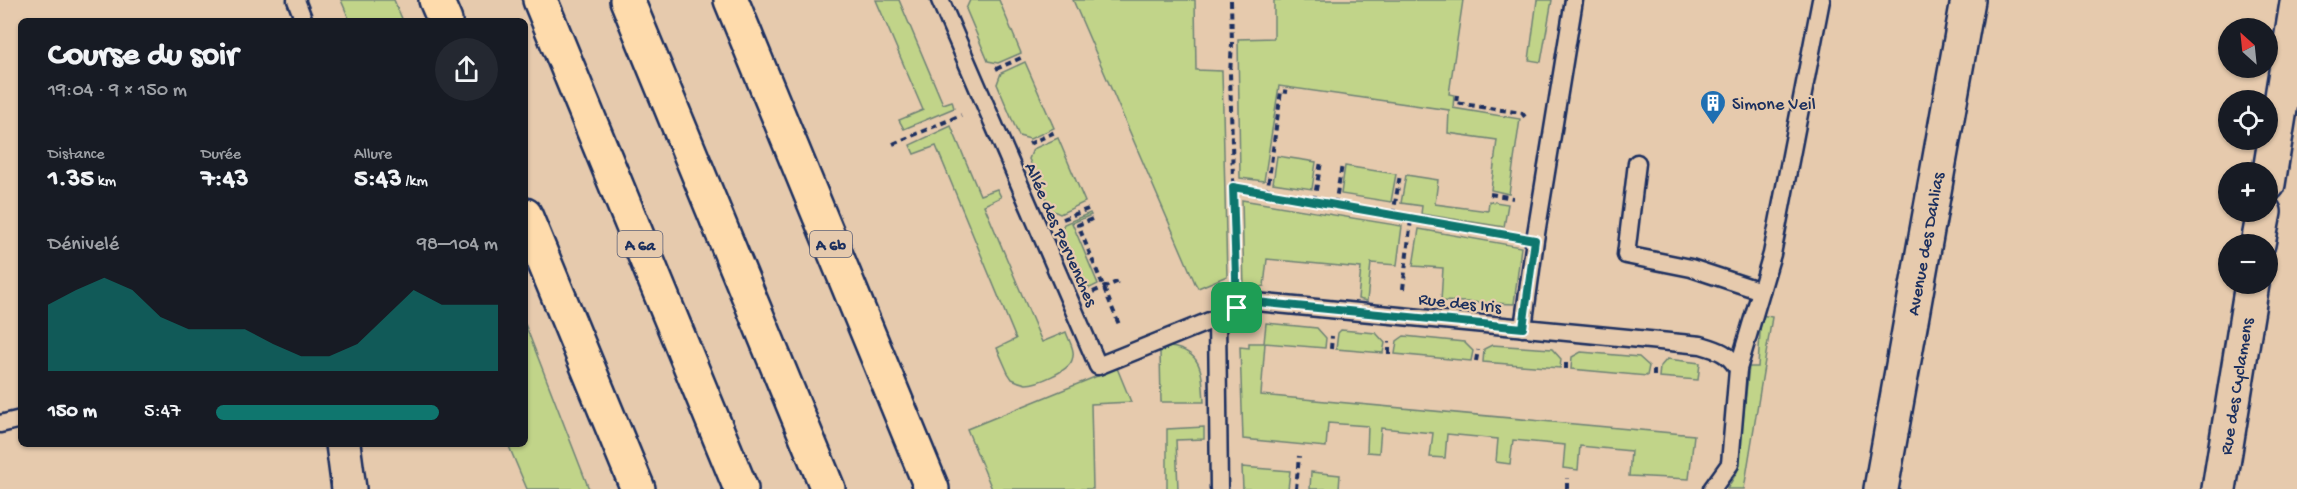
<!DOCTYPE html>
<html lang="fr">
<meta charset="utf-8">
<style>
:root{--surface:#171b24;--page:#242831;--text:#f1f3f6;--muted:#9ea1a6;--accent:#0f766e}
body{margin:0;font-family:"Gochi Hand",sans-serif;background:var(--page);color:var(--text);height:100vh;display:flex;flex-direction:column;font-size:22px;white-space:nowrap}
*{box-sizing:border-box;margin:0}
p{font-size:20px;color:var(--muted)}
.icon{flex:none;width:33px;height:33px;fill:none;stroke:currentColor;stroke-width:2;stroke-linecap:round;stroke-linejoin:round}
.map{position:relative;flex:1;overflow:hidden}
.panel{position:absolute;left:18px;top:18px;width:510px;height:429px;display:flex;flex-direction:column;background:var(--surface);border-radius:9px;box-shadow:0 2px 4px #0004}
.panel>*{flex:none}
.needle{width:39px;rotate:333deg}
.controls{position:absolute;left:2218px;top:18px;display:grid;gap:12px}
.controls a{display:grid;place-items:center;width:60px;height:60px;border-radius:50%;background:var(--surface);box-shadow:0 2px 4px #0004;font-size:30px}
.pin{position:absolute;display:grid;place-items:center;width:51px;height:51px;color:#fff;margin:-26px;border-radius:12px;box-shadow:0 3px 9px #0006}
.round{display:grid;place-items:center;flex:none;width:63px;height:63px;border-radius:32px;background:var(--page)}
.head{display:flex;align-items:center;justify-content:space-between;height:102px;padding:0 30px}
h1{font-size:33px;font-weight:700;line-height:45px}
.metrics{display:grid;grid-template-columns:repeat(3,1fr);gap:9px;height:102px;padding:6px 30px}
.metrics div{display:grid;align-content:center}
.metrics b{font-size:26px;font-weight:700}
.metrics small{font-size:16px;font-weight:400}
.metrics p{font-size:16px}
.chart{height:168px;padding:12px 30px}
.chart p{display:flex;justify-content:space-between}
.chart svg{width:100%;height:108px;margin-top:6px;fill:var(--accent);opacity:.7}
ul{padding:0 30px;list-style:none;font-size:20px}
li{display:grid;grid-template-columns:96px 72px 1fr;align-items:center;height:45px}
li i{height:15px;border-radius:8px;background:var(--accent)}
.map>svg:first-child{display:block}
.green{fill:#c1d489;stroke:#6e8274;stroke-width:1.5}
.lines{fill:none;stroke-linecap:round;stroke-linejoin:round}
.service-casing{stroke:#1b2f5e;stroke-width:21}
.minor-casing{stroke:#1b2f5e;stroke-width:38}
.motorway-casing{stroke:#1b2f5e;stroke-width:38}
.path{stroke:#1b2f5e;stroke-width:4;stroke-dasharray:6 4.5;stroke-linecap:butt}
.service{stroke:#e6caad;stroke-width:16}
.minor{stroke:#e6caad;stroke-width:33}
.motorway{stroke:#fedbac;stroke-width:33}
.route-casing{stroke:#fff;stroke-width:12}
.route{stroke:#0f766e;stroke-width:8}
.labels{text-anchor:middle;stroke-width:4.5;stroke-linejoin:round;paint-order:stroke}
.shield{fill:#e6caad;stroke:#585e76;stroke-width:1.5}
.shield-label{font-size:16px;font-weight:bold;fill:#1b2f5e}
.poi-label{font-size:18px;fill:#1b2f5e;stroke:#e6caad;text-anchor:start}
.street-label{font-size:18px;fill:#1b2f5e;stroke:#e6caad}
</style>
<div class="map">
<svg width="2297" height="489" viewBox="0 0 2297 489">
<rect width="100%" height="100%" fill="#e6caad"/>
<filter id="ink" filterUnits="userSpaceOnUse"><feTurbulence type="fractalNoise" baseFrequency=".0167" numOctaves="2"/><feDisplacementMap in="SourceGraphic" scale="12" xChannelSelector="R" yChannelSelector="G"/><feConvolveMatrix kernelMatrix="1 2 1 2 8 2 1 2 1" color-interpolation-filters="sRGB"/></filter>
<g filter="url(#ink)">
<!-- green -->
<g class="green">
<polygon points="341,0 394,0 403,21 350,21"/>
<polygon points="876,0 899,0 943,104 952,101 954,108 904,129 899,120 923,110"/>
<polygon points="970,0 999,0 1021,53 998,63 988,61 966,9"/>
<polygon points="1073,0 1195,0 1196,70 1222,71 1227,276 1198,288 1195,283"/>
<polygon points="1274,0 1463,0 1449,94 1454,95 1453,108 1520,119 1509,194 1491,190 1497,140 1448,133 1449,110 1279,86 1264,181 1240,178 1238,39 1274,38"/>
<polygon points="1537,0 1552,0 1541,62 1529,60"/>
<polygon points="1025,62 1054,128 1030,139 1019,136 997,84 1001,73"/>
<path d="M951 126 980 195 997 189 1001 197 984 205 1042 342 1066 332C1069 341 1076 351 1072 360 1069 371 1037 384 1026 384 1021 383 1016 381 1012 379L1008 373 997 348 1016 339 936 146 914 154 910 145Z"/>
<polygon points="1058,138 1085,202 1060,214 1051,210 1029,159 1033,149"/>
<polygon points="1277,156 1316,162 1312,189 1273,183"/>
<polygon points="1345,166 1396,174 1391,202 1341,194"/>
<polygon points="1406,175 1438,180 1435,204 1488,211 1489,201 1508,204 1504,227 1421,214 1422,206 1401,203"/>
<polygon points="1242,200 1402,226 1397,265 1371,263 1367,301 1358,299 1361,268 1267,259 1264,286 1244,291"/>
<polygon points="1090,213 1091,215 1072,223 1098,284 1090,288 1081,284 1060,233 1064,224"/>
<polygon points="1419,229 1521,247 1514,304 1441,301 1443,268 1413,266"/>
<polygon points="1761,315 1772,317 1744,489 1727,489 1737,472 1749,367 1758,367"/>
<polygon points="1266,323 1317,328 1326,338 1325,348 1265,343 1261,395 1694,435 1689,479 1629,476 1631,451 1580,446 1578,470 1563,468 1565,445 1513,440 1510,464 1496,462 1498,439 1447,434 1445,458 1430,457 1433,433 1381,428 1379,453 1367,452 1368,426 1328,423 1326,447 1243,439 1240,347 1249,348 1249,343 1264,343"/>
<polygon points="525,324 589,489 527,489 508,444 525,444"/>
<polygon points="1341,330 1376,333 1385,343 1383,353 1336,349 1338,333"/>
<polygon points="1404,336 1464,342 1473,351 1471,361 1395,354 1397,341"/>
<polygon points="1492,345 1552,349 1561,359 1560,368 1483,362 1484,349"/>
<path d="M1170 347C1204 351 1202 375 1204 402H1161L1160 352Z"/>
<polygon points="1581,352 1639,357 1649,366 1647,376 1571,369 1572,357"/>
<polygon points="1667,359 1700,363 1698,380 1659,377 1660,367"/>
<polygon points="1117,368 1131,402 1091,404 1093,489 992,489 967,429"/>
<polygon points="1204,427 1204,439 1176,440 1178,489 1167,489 1167,429"/>
<polygon points="1242,467 1290,471 1288,489 1243,489"/>
<polygon points="1311,472 1340,475 1339,489 1310,489"/>
</g>
<g class="lines">
<defs>
<g id="service">
<polyline points="296,0 304,21"/>
<polyline points="940,0 1098,366 1217,318"/>
<polyline points="1637,163 1626,255 1691,268 1761,291"/>
<polyline points="1523,328 1535,240 1574,0"/>
<polyline points="1738,369 1772,254 1821,0"/>
<polyline points="0,424 21,419"/>
<path d="M1219 489 1217 318 1256 302 1701 345C1718 350 1729 353 1738 369L1730 464 1712 489"/>
</g>
<g id="minor">
<polyline points="2268,184 2297,3"/>
<polyline points="2258,244 2264,212"/>
<polyline points="343,444 349,489"/>
<path id="s1" d="M1881 489 1968 0"/>
<path id="s2" d="M2219 489 2252 284"/>
</g>
<g id="motorway">
<polyline points="436,0 445,21"/>
<polyline points="540,0 741,489"/>
<polyline points="627,0 828,489"/>
<polyline points="731,0 932,489"/>
<polyline points="525,215 638,489"/>
</g>
</defs>
<!-- service casing -->
<use href="#service" class="service-casing"/>
<!-- minor casing -->
<use href="#minor" class="minor-casing"/>
<!-- motorway casing -->
<use href="#motorway" class="motorway-casing"/>
<!-- path -->
<g class="path">
<polyline points="1231,0 1232,44 1230,73 1236,284"/>
<polyline points="996,69 1023,57"/>
<polyline points="1457,95 1456,103 1522,113 1526,118"/>
<polyline points="893,144 961,115"/>
<polyline points="1029,144 1055,132"/>
<polyline points="1233,187 1510,236"/>
<polyline points="1267,193 1281,91 1288,92"/>
<polyline points="1490,194 1513,198"/>
<polyline points="1314,201 1321,162"/>
<polyline points="1335,205 1342,165"/>
<polyline points="1393,215 1400,175"/>
<polyline points="1063,219 1088,209"/>
<polyline points="1092,219 1078,225 1120,327"/>
<polyline points="1403,289 1411,219"/>
<polyline points="1093,292 1119,281"/>
<polyline points="1331,349 1332,336"/>
<polyline points="1389,354 1389,341"/>
<polyline points="1476,361 1478,350"/>
<polyline points="1566,369 1566,359"/>
<polyline points="1654,376 1654,367"/>
<polyline points="1296,489 1299,456"/>
<polyline points="1567,489 1567,478"/>
</g>
<!-- service -->
<use href="#service" class="service"/>
<!-- minor -->
<use href="#minor" class="minor"/>
<!-- motorway -->
<use href="#motorway" class="motorway"/>
</g>
</g>
<g class="lines" filter="url(#ink)">
<defs>
<polygon id="route" points="1233,187 1535,240 1523,328 1256,302 1237,308"/>
</defs>
<!-- route casing -->
<use href="#route" class="route-casing"/>
<!-- route -->
<use href="#route" class="route"/>
</g>
<!-- icons -->
<defs>
<symbol id="building-pin" viewBox="-11 -11 22 30"><path d="M0 17L-7.5 6A9.5 9.5 0 1 1 7.5 6Z" fill="#1f6fb2" stroke="#e6caad"/><path d="M-4-6H4V6H1V3H-1V6H-4ZM-2.5-4.3h1.7v1.8h-1.7ZM.8-4.3h1.7v1.8H.8ZM-2.5-1h1.7V.8h-1.7ZM.8-1h1.7V.8H.8Z" fill="#fff"/></symbol>
</defs>
<g fill-rule="evenodd">
<use href="#building-pin" x="1698" y="88" width="30" height="40"/>
</g>
<g class="labels">
<!-- shield labels -->
<g class="shield">
<rect x="617.5" y="231" width="45" height="26" rx="4.5"/>
<rect x="810" y="231" width="42" height="26" rx="4.5"/>
</g>
<g class="shield-label">
<text x="640" y="250">A 6a</text>
<text x="831" y="250">A 6b</text>
</g>
<!-- poi labels -->
<g class="poi-label">
<text x="1732" y="109">Simone Veil</text>
</g>
<!-- street labels -->
<g class="street-label">
<text transform="translate(1062 234) rotate(66)" y="6">Allée des Pervenches</text>
<text dy="6" stroke="none"><textPath href="#s1" startOffset="249">Avenue des Dahlias</textPath></text>
<text transform="translate(1460 302) rotate(6)" y="6">Rue des Iris</text>
<text dy="6" stroke="none"><textPath href="#s2" startOffset="104">Rue des Cyclamens</textPath></text>
</g>
</g>
</svg>
<div class="controls">
<a><svg class="needle" viewBox="-14 -14 28 28"><path d="M0-13l5 13h-10z" fill="#e53935"/><path d="M0 13l5-13h-10z" fill="#9ea1a6"/></svg></a>
<a><svg class="icon" aria-label="locate" viewBox="0 0 24 24"><circle cx="12" cy="12" r="6"/><path d="M12 2v4M12 18v4M2 12h4M18 12h4"/></svg></a>
<a>+</a>
<a>−</a>
</div>
<div class="pin" style="left:1237px;top:308px;background:#1e9e55"><svg class="icon" aria-label="arrive" viewBox="0 0 24 24"><path d="M6 21V4h12l-3 4 3 4H6"/></svg></div>
<section class="panel">
<div class="head"><div><h1>Course du soir</h1><p>19:04 · 9 × 150 m</p></div><a class="round"><svg class="icon" aria-label="share" viewBox="0 0 24 24"><path d="M12 15V3M7 8l5-5 5 5M5 13v7h14v-7"/></svg></a></div>
<div class="metrics">
<div><p>Distance</p><b>1.35<small> km</small></b></div>
<div><p>Durée</p><b>7:43</b></div>
<div><p>Allure</p><b>5:43<small> /km</small></b></div>
</div>
<div class="chart"><p><span>Dénivelé</span>98–104 m</p>
<svg viewBox="0 0 160 44" preserveAspectRatio="none"><path d="M0 44V17L10 11L20 6L30 11L40 22L50 27L60 27L70 27L80 33L90 38L100 38L110 33L120 22L130 11L140 17L150 17L160 17V44z"/></svg>
</div>
<ul>
<li><b>150 m</b>5:47<i style="width:79%"></i></li>
</ul>
</section>
</div>
